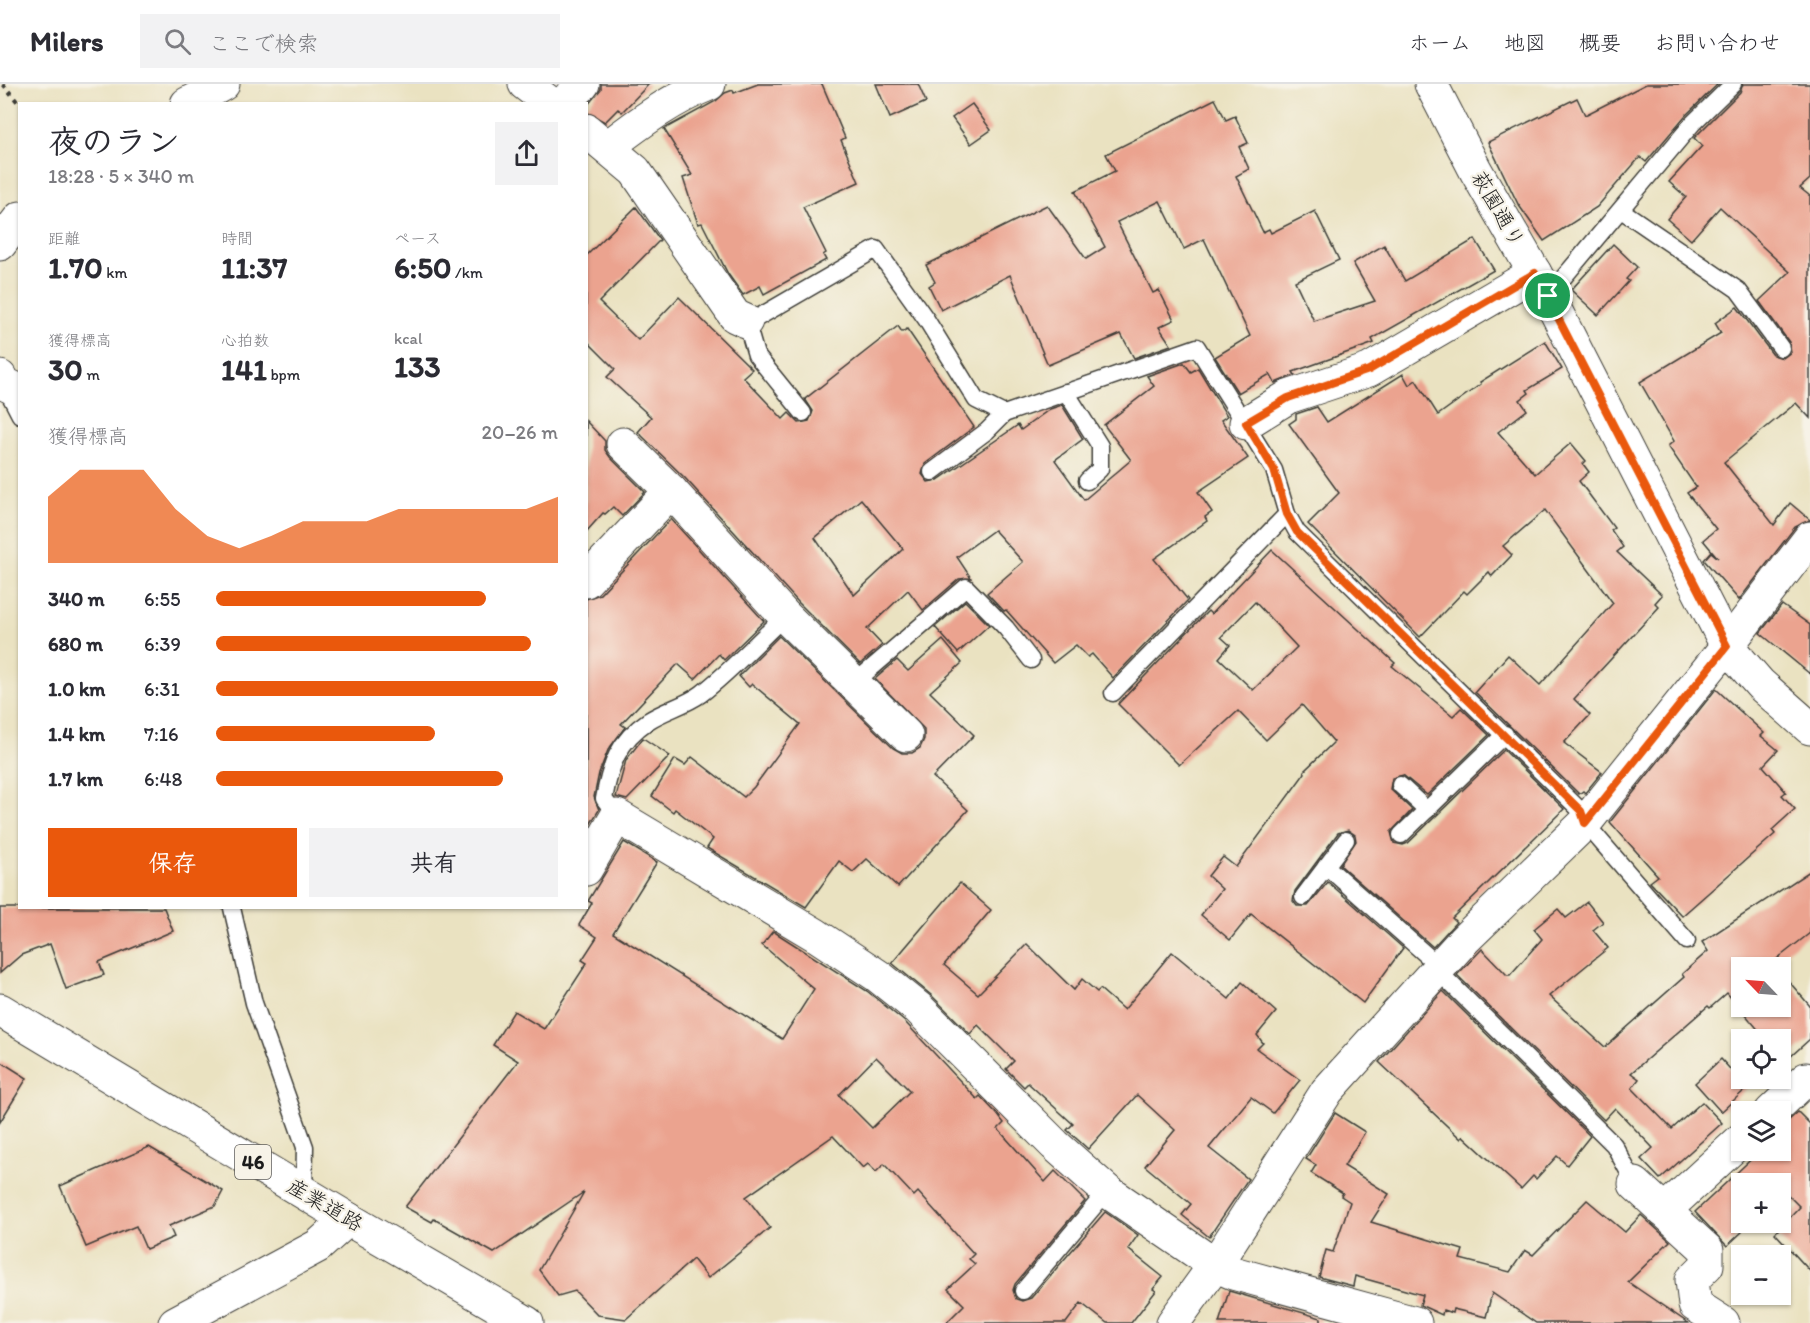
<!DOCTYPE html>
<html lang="ja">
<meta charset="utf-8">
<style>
:root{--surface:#fff;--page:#f2f2f3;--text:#2b2b33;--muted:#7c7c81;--line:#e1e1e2;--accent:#ea580c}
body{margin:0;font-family:Itim,"Klee One",sans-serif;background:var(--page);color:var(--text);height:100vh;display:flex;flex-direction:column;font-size:22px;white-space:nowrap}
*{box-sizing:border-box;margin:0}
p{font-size:20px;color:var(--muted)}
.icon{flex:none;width:33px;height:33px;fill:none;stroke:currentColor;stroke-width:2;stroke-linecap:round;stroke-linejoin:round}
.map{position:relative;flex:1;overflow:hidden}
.sheet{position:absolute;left:18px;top:18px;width:570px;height:807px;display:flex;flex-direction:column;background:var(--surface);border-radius:0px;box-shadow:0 2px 4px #0004}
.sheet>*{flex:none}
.needle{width:39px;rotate:295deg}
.fabs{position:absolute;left:1731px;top:873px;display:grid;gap:12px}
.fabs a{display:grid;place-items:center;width:60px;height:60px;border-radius:0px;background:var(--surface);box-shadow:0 2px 4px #0004;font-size:30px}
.pin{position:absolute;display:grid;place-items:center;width:51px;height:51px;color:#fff;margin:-26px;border:3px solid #fff;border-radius:50%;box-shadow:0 2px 6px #0007}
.round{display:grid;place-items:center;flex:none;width:63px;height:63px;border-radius:0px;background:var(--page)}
.overview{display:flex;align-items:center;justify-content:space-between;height:102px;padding:0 30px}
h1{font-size:33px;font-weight:700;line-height:45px}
.metrics{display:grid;grid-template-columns:repeat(3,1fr);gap:9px;height:102px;padding:6px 30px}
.metrics div{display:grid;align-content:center}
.metrics b{font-size:30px;font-weight:700}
.metrics small{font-size:16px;font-weight:400}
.metrics p{font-size:16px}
.chart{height:168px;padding:12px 30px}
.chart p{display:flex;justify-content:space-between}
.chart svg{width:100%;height:108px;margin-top:6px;fill:var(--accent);opacity:.7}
.button{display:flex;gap:12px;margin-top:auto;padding:12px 30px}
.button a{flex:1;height:69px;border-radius:0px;background:var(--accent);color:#fff;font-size:24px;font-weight:700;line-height:69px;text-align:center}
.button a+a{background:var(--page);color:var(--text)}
ul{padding:0 30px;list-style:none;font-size:20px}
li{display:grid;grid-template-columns:96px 72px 1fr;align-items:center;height:45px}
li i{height:15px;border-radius:8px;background:var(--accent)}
header{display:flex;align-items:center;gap:36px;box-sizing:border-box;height:84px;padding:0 30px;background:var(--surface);border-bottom:2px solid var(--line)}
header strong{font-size:28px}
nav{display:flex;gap:33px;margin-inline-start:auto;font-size:21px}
.search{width:420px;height:54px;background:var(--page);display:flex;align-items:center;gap:15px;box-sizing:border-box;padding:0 21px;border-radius:0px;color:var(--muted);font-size:22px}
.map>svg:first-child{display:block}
.building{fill:#eba38f;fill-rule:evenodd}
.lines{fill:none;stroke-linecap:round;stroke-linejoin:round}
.lane-casing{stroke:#3b3a35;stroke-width:19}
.street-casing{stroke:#3b3a35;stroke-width:35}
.secondary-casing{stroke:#3b3a35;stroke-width:35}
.primary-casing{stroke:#3b3a35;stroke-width:35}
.path{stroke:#3b3a35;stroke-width:4;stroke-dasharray:4.5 4.5;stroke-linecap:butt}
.lane{stroke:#fff;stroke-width:16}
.street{stroke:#fff;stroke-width:33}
.secondary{stroke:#fff;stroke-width:33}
.primary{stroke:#fff;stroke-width:33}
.route-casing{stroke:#fff;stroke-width:12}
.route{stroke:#ea580c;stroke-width:8}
.labels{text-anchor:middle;stroke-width:4.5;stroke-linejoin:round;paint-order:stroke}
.shield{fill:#f7f3e8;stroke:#5e5c59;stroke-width:1.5}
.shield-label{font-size:20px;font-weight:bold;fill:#1c1c1c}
.street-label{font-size:21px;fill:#1c1c1c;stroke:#f7f3e8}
</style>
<header>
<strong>Milers</strong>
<div class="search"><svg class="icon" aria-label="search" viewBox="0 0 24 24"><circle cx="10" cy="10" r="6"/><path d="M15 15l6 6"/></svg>ここで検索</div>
<nav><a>ホーム</a><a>地図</a><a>概要</a><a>お問い合わせ</a></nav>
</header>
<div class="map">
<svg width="1810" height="1239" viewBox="0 0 1810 1239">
<rect width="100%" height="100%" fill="#f7f3e8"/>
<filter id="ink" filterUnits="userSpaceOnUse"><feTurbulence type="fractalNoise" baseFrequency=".0167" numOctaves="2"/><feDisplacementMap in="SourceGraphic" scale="12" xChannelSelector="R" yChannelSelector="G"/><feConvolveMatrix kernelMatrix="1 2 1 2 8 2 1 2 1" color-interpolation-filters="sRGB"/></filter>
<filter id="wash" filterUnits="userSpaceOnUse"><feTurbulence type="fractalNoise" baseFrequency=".008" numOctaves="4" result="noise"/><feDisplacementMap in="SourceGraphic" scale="24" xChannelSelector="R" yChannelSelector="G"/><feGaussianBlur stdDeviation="1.35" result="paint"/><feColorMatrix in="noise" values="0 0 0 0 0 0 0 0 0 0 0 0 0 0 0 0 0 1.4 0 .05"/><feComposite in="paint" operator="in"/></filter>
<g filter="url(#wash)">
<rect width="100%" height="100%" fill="#eae2c1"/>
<g id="blocks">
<!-- building -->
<g class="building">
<polygon points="601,0 649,0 622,28 618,25 605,38 586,28 586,23 601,5"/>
<polygon points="758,0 822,0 845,54 841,56 859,98 803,123 826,169 823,171 826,176 764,210 760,202 743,211 728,190 702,139 698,140 683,94 692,91 664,45 716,17 725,9 733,6 734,9"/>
<polygon points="876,0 918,0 926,18 890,34"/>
<polygon points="1646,0 1718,0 1685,32 1646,78 1640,73 1597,123 1544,157 1518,120 1488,58 1577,14 1585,31"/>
<polygon points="1743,0 1810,0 1810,95 1800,104 1810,112 1810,334 1796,319 1724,378 1774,441 1790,419 1810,436 1795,443 1739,516 1704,476 1711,468 1718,474 1703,456 1716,445 1687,409 1696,403 1668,362 1674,357 1640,298 1721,249 1715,239 1737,223 1773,271 1783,274 1791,268 1789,258 1759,217 1790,188 1720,123 1691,156 1667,135 1686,113 1669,98 1702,62 1694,54 1740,8"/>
<polygon points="1215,15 1226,36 1235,32 1248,59 1239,63 1249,85 1236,92 1263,148 1269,145 1271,149 1315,127 1339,176 1295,197 1314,237 1375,217 1353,179 1384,161 1405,197 1475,155 1494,186 1372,255 1374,259 1293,288 1295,291 1275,299 1270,290 1238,309 1215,273 1250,252 1204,155 1184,165 1160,117 1117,138 1153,209 1159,206 1174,236 1159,243 1171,261 1134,274 1121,250 1048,281 1010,191 941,226 929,202 935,198 926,181 1047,121 1086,175 1105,163 1075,107 1115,87 1106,70"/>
<polygon points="972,20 991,46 971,60 952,34"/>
<path d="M636 123 660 156 599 218 638 256 679 213 752 285 743 293 783 335 789 329 799 339 809 337 813 327 805 315 898 242 902 248 907 245 974 343 925 380 922 390 928 398 938 396 1018 341 1021 346 1050 325 1062 321 1083 355 1055 376 1084 416 1131 376 1104 341 1154 302 1147 292 1184 279 1191 288 1198 284 1227 332 1221 336 1248 374 1198 408 1212 428 1205 433 1207 437 1154 475 1188 516 1113 594 1092 570 1088 573 1076 561 1053 579 1006 526 1004 527 987 509 1023 478 994 446 957 473 971 494 959 495 923 526 908 506 867 545 882 561 860 580 799 519 685 394 638 348 651 333 607 293 615 285 586 256V172ZM861 415 903 465 854 511 815 454Z"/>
<polygon points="1613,160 1637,183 1626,195 1629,197 1598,231 1571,206"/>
<polygon points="1545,257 1562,285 1527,306 1529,309 1520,316 1527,326 1498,348 1535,390 1571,359 1586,377 1583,380 1589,388 1579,397 1614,444 1611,446 1623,463 1617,468 1662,511 1655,519 1659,523 1574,615 1590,631 1564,659 1602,688 1585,709 1583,707 1579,710 1475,608 1508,571 1540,601 1613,519 1545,426 1503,462 1512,471 1492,492 1489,488 1467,510 1464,507 1420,553 1308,440 1339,409 1289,340 1296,335 1296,330 1317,323 1327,338 1403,290 1409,301 1416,296 1438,331 1481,300 1480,298"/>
<polygon points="586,337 605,357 605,366 610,373 645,408 622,432 613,423 605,430 603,429 586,448"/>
<polygon points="671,435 764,537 724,576 719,570 695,595 678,580 621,640 625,643 608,666 599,689 594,713 599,726 586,747 586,515 600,510"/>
<path d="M1272 466 1395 579 1392 582 1453 632 1461 624 1489 651 1427 711 1403 691 1392 694 1390 705 1412 726 1391 748 1394 759 1403 761 1408 759 1504 666 1564 725 1452 834 1456 838 1433 863 1340 781 1356 757 1355 751 1348 746 1338 749 1295 807 1293 817 1297 822H1308L1328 798 1403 864 1363 919 1251 830 1230 856 1201 831 1222 805 1208 792 1223 773 1236 783 1305 689 1304 687 1334 658 1302 621 1266 656 1238 627 1179 681 1118 620 1202 533 1208 527 1211 530ZM1255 518 1297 563 1253 606 1219 574 1230 561 1221 553Z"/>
<polygon points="965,517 989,541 958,569 935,543"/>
<polygon points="1782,521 1810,541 1810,590 1760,549"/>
<polygon points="779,552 893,664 902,669 912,669 920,664 924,655 924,645 875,595 897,576 908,587 943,556 962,579 930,608 974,651 933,693 968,726 898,803 867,775 853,788 839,777 806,823 707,764 713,755 675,725 673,728 652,712 675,675 685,681 692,673 744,713 754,703 800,640 752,600 749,603 739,592"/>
<polygon points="1716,605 1764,649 1761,652 1778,666 1763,682 1786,708 1782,711 1795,725 1772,746 1775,750 1682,832 1650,798 1658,792 1610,738"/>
<polygon points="643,654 670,672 627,716 616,713 626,676"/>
<path d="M624 758 657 778 613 849 782 955 814 905 762 861 773 847 867 907 905 938 977 1015 980 1012 997 1030 1004 1039 998 1045 1045 1098 1055 1087 1085 1117 1015 1200 1013 1206 1016 1215 1022 1217 1031 1214 1105 1128 1138 1151 1128 1165 1163 1193 1153 1205 1156 1207 1131 1239H1107L1081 1219 1066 1239H946L964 1221 948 1205 975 1180 969 1175 974 1170 918 1108 914 1112 884 1080 876 1088 868 1080 863 1084 833 1052 746 1113 770 1144 708 1194 693 1175 626 1235 598 1231 575 1207 558 1212 539 1186 584 1108 494 1169 434 1135 432 1138 405 1123 518 977 493 961 514 927 544 945 587 879 582 876 597 853 579 841 592 819 588 817ZM876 973 910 1007 872 1044 839 1011Z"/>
<polygon points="1810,787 1810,849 1773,878 1778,884 1742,884 1742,922 1780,922 1780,887 1810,922 1810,955 1780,982 1780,956 1767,956 1727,909 1710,924 1708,922 1631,989 1639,995 1632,1004 1672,1045 1702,1018 1722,1039 1660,1095 1641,1075 1653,1064 1615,1024 1604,1036 1457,891 1482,865 1507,891 1510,891 1542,855 1534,845 1558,825 1566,834 1587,818 1603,838 1593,846 1608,864 1549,912 1605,963 1684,893 1682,890 1708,867 1702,858"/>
<polygon points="960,799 991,826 944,881 978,910 1027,860 1074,906 1082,895 1097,908 1100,905 1124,926 1172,868 1229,915 1242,898 1276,928 1257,951 1263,959 1257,965 1300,996 1273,1029 1251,1013 1209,1064 1248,1095 1209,1153 1182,1131 1191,1120 1145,1082 1175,1046 1137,1011 1088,1065 1067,1046 1073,1040 1028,999 1024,1003 1006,985 1014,977 978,941 970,950 931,911 892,879"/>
<polygon points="0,824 164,824 173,847 99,878 104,891 66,905 50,860 21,871 0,889"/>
<polygon points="1443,907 1590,1052 1567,1081 1557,1072 1536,1095 1533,1092 1521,1105 1463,1052 1461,1055 1379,978"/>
<polygon points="1721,975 1747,1004 1721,1028 1695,999"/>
<polygon points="0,977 27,994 0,1038"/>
<polygon points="1798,1028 1810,1040 1810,1187 1775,1149 1800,1123 1780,1103 1780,1100 1742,1100 1742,1148 1727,1162 1695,1128 1761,1066 1780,1066 1780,1044"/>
<polygon points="1335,1029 1365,1048 1344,1082 1389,1110 1371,1138 1463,1166 1460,1175 1510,1188 1525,1166 1533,1171 1587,1116 1625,1148 1641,1131 1670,1157 1628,1198 1688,1239 1536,1239 1492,1209 1486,1233 1453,1225 1452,1229 1443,1226 1442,1231 1420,1221 1423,1211 1355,1192 1353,1202 1319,1193 1326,1166 1333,1168 1350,1118 1341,1112 1343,1109 1311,1089 1316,1081 1306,1075"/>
<polygon points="149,1063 223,1107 215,1122 169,1142 174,1153 146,1165 136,1142 86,1163 60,1102"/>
<polygon points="1229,1207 1321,1234 1321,1239 1219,1239"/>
</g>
</g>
</g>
<g filter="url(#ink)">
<use href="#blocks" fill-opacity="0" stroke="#3b3a35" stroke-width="1.5"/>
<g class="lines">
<defs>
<g id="lane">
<polyline points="1621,126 1738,206 1781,264"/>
<polyline points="1548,212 1693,39 1733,0"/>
<polyline points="5,302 20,331"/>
<polyline points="1066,308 1100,362 1100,385 1087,397"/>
<polyline points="803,329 756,271 746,237 757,234 876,165 926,235 976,316 1004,330 1197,263 1274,386 1287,430 1297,448 1581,727 1585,739 1687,857"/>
<polyline points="932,388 987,347 1004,330"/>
<polyline points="854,599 966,503 1006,544 1031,576"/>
<polyline points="1113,609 1287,430"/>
<polyline points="1400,701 1427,726"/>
<path d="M617 732 604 715C610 682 618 657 648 637 665 626 684 622 701 610 731 587 758 557 785 532"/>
<polyline points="1401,751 1505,650"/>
<polyline points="1326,782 1440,883"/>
<polyline points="1303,813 1346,756"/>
<polyline points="232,824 254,919 305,1063 304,1109"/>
<polyline points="1437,886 1614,1061 1635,1100"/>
<polyline points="1023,1207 1107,1107"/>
</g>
<g id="street">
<polyline points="525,0 551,20"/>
<polyline points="187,20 223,0"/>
<polyline points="563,20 583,0"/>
<polyline points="586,46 635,87 735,232 746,237"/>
<path d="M609 62C639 39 673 14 709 0"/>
<polyline points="0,160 20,134"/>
<polyline points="0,293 3,299 20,307"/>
<polyline points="1246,339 1288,313 1369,286 1535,189"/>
<polyline points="623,360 671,407 785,532 906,651"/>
<polyline points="586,497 671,407"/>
<polyline points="586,785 617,732 816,851 878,892 918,924 1055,1061 1107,1107 1215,1181 1173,1239"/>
<polyline points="1771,1028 1806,995"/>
<polyline points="1635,1100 1707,1166 1707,1181 1692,1196 1695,1221 1723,1239"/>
<polyline points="1664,1127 1742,1055"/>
<polyline points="1415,1239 1233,1189 1215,1181 1327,1007 1464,856 1585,739 1727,562 1810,454"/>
</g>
<g id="secondary">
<polyline points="1431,0 1476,87 1548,212 1727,562 1760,600 1810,644"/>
<polyline points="175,1239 318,1162 348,1135"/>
</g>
<polyline id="primary" points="0,926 348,1135 527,1239"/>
</defs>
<!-- lane casing -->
<use href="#lane" class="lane-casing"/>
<!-- street casing -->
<use href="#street" class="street-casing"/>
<!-- secondary casing -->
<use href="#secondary" class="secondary-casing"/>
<!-- primary casing -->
<use href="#primary" class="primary-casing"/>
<!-- path -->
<polyline class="path" points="3,0 20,21"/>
<!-- lane -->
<use href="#lane" class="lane"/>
<!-- street -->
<use href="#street" class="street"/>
<!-- secondary -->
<use href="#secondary" class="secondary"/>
<!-- primary -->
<use href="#primary" class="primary"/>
</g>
</g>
<g class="lines" filter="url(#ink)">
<defs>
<polygon id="route" points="1535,189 1727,562 1585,739 1581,727 1297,448 1287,430 1274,386 1246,339 1288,314 1369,286"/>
</defs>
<!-- route casing -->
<use href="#route" class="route-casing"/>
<!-- route -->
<use href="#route" class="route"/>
</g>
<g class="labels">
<!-- shield labels -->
<rect class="shield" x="235" y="1061" width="36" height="34" rx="4.5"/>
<g class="shield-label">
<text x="253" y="1085">46</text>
</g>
<!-- street labels -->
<g class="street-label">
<text transform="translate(1498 125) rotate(60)" y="7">萩園通り</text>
<text transform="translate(325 1121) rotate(30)" y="7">産業道路</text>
</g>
</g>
</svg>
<div class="fabs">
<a><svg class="needle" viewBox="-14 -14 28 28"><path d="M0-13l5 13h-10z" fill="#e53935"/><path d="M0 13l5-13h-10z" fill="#7c7c81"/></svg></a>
<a><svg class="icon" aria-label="locate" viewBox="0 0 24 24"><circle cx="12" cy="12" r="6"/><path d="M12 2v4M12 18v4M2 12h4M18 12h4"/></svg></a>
<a><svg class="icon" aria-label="layers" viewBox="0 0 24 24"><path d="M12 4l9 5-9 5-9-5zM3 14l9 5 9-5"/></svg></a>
<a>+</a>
<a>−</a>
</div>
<div class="pin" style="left:1548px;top:212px;background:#1e9e55"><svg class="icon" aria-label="arrive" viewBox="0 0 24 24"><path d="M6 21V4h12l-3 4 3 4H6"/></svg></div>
<section class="sheet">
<div class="overview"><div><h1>夜のラン</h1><p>18:28 · 5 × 340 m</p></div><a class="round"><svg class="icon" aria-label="share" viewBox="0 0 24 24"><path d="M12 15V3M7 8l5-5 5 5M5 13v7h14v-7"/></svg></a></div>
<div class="metrics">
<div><p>距離</p><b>1.70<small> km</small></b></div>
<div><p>時間</p><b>11:37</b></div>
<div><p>ペース</p><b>6:50<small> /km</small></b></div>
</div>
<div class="metrics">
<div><p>獲得標高</p><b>30<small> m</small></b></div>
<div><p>心拍数</p><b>141<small> bpm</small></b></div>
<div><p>kcal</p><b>133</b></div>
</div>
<div class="chart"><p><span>獲得標高</span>20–26 m</p>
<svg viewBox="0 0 160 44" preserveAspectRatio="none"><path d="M0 44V17L10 6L20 6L30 6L40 22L50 33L60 38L70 33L80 27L90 27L100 27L110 22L120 22L130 22L140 22L150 22L160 17V44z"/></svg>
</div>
<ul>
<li><b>340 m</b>6:55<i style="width:79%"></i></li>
<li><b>680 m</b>6:39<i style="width:92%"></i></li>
<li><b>1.0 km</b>6:31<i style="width:100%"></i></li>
<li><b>1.4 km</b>7:16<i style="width:64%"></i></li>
<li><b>1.7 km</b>6:48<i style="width:84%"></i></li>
</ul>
<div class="button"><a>保存</a><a>共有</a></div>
</section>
</div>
